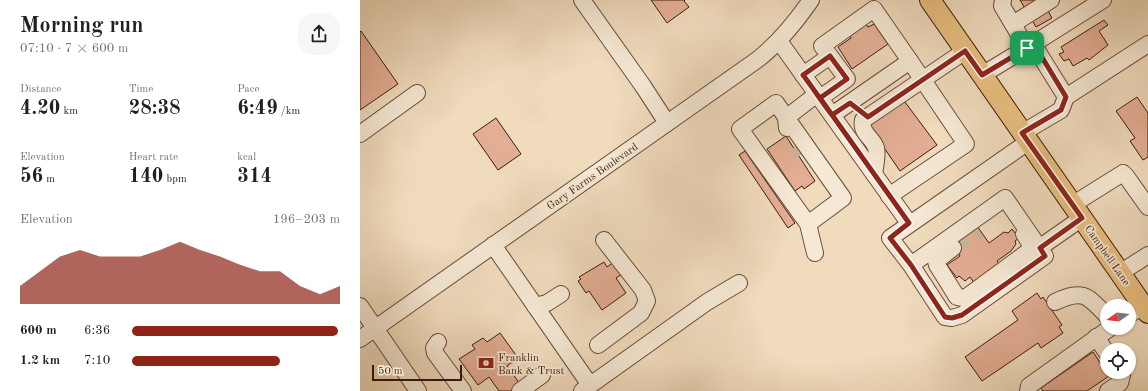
<!DOCTYPE html>
<meta charset="utf-8">
<style>
:root{--surface:#fff;--page:#f6f6f6;--text:#202124;--muted:#757577;--accent:#8f2418}
body{margin:0;font-family:"Old Standard TT",serif;background:var(--page);color:var(--text);height:100vh;display:flex;flex-direction:column;font-size:15px;white-space:nowrap}
*{box-sizing:border-box;margin:0}
p{font-size:13px;color:var(--muted)}
.icon{flex:none;width:22px;height:22px;fill:none;stroke:currentColor;stroke-width:2;stroke-linecap:round;stroke-linejoin:round}
.map{position:relative;flex:1;overflow:hidden}
.panel{display:flex;flex-direction:column;background:var(--surface);width:360px}
.panel>*{flex:none}
.needle{width:26px;rotate:256deg}
.fabs{position:absolute;left:740px;top:299px;display:grid;gap:8px}
.fabs a{display:grid;place-items:center;width:36px;height:36px;border-radius:50%;background:var(--surface);box-shadow:0 1px 3px #0004;font-size:20px}
.scale{position:absolute;left:12px;bottom:10px;width:90px;box-sizing:border-box;padding-left:4px;border:2px solid #3d1b0c;border-top:0;font-size:11px;line-height:14px;white-space:nowrap;color:#3d1b0c;-webkit-text-stroke:3px #f5e8d4;paint-order:stroke}
.pin{position:absolute;display:grid;place-items:center;width:34px;height:34px;color:#fff;margin:-17px;border-radius:8px;box-shadow:0 2px 6px #0006}
.round{display:grid;place-items:center;flex:none;width:42px;height:42px;border-radius:16px;background:var(--page)}
.summary{display:flex;align-items:center;justify-content:space-between;height:68px;padding:0 20px}
h1{font-size:22px;font-weight:700;line-height:30px}
.figures{display:grid;grid-template-columns:repeat(3,1fr);gap:6px;height:68px;padding:4px 20px}
.figures div{display:grid;align-content:center}
.figures b{font-size:20px;font-weight:700}
.figures small{font-size:11px;font-weight:400}
.figures p{font-size:11px}
.chart{height:112px;padding:8px 20px}
.chart p{display:flex;justify-content:space-between}
.chart svg{width:100%;height:72px;margin-top:4px;fill:var(--accent);opacity:.7}
ul{padding:0 20px;list-style:none;font-size:13px}
li{display:grid;grid-template-columns:64px 48px 1fr;align-items:center;height:30px}
li i{height:10px;border-radius:5px;background:var(--accent)}
main{display:flex;flex:1;min-height:0}
.map>svg:first-child{display:block}
.building{fill:#e4ae94;stroke:#3d1b0c}
.lines{fill:none;stroke-linecap:round;stroke-linejoin:round}
.minor-tunnel{stroke:#ccb59a;stroke-width:16;stroke-dasharray:16 8;stroke-linecap:butt}
.minor-casing{stroke:#6a4b38;stroke-width:18}
.major-casing{stroke:#3d1b0c;stroke-width:22}
.minor{stroke:#f5e8d4;stroke-width:16}
.major{stroke:#e8be7e;stroke-width:20}
.route-casing{stroke:#fff;stroke-width:8}
.route{stroke:#8f2418;stroke-width:5}
.labels{text-anchor:middle;stroke-width:3.5;stroke-linejoin:round;paint-order:stroke}
.street-label{font-size:11px;fill:#3d1b0c;stroke:#f5e8d4}
.poi-label{font-size:11px;fill:#3d1b0c;stroke:#f5e8d4;text-anchor:start}
</style>
<main>
<section class="panel">
<div class="summary"><div><h1>Morning run</h1><p>07:10 · 7 × 600 m</p></div><a class="round"><svg class="icon" aria-label="share" viewBox="0 0 24 24"><path d="M12 15V3M7 8l5-5 5 5M5 13v7h14v-7"/></svg></a></div>
<div class="figures">
<div><p>Distance</p><b>4.20<small> km</small></b></div>
<div><p>Time</p><b>28:38</b></div>
<div><p>Pace</p><b>6:49<small> /km</small></b></div>
</div>
<div class="figures">
<div><p>Elevation</p><b>56<small> m</small></b></div>
<div><p>Heart rate</p><b>140<small> bpm</small></b></div>
<div><p>kcal</p><b>314</b></div>
</div>
<div class="chart"><p><span>Elevation</span>196–203 m</p>
<svg viewBox="0 0 160 44" preserveAspectRatio="none"><path d="M0 44V33L10 24L20 15L30 11L40 15L50 15L60 15L70 11L80 6L90 11L100 15L110 20L120 24L130 24L140 33L150 38L160 33V44z"/></svg>
</div>
<ul>
<li><b>600 m</b>6:36<i style="width:99%"></i></li>
<li><b>1.2 km</b>7:10<i style="width:71%"></i></li>
</ul>
</section>
<div class="map">
<svg width="788" height="391" viewBox="0 0 788 391">
<rect width="100%" height="100%" fill="#f0dbbd"/>
<filter id="stains"><feTurbulence type="fractalNoise" baseFrequency=".005" numOctaves="4"/><feColorMatrix values="0 0 0 0 .2 0 0 0 0 .09 0 0 0 0 .02 0 0 0 .5 -.17"/></filter>
<radialGradient id="worn" r=".72"><stop offset=".6" stop-color="#630" stop-opacity="0"/><stop offset="1" stop-color="#630" stop-opacity=".3"/></radialGradient>
<!-- building -->
<g class="building">
<polygon points="291,0 325,0 324,1 329,7 307,23"/>
<polygon points="660,0 682,0 692,18 676,27"/>
<polygon points="744,20 748,25 739,31 748,45 729,60 727,58 713,66 709,59 704,61 699,54 704,52 701,47"/>
<polygon points="505,22 508,27 514,24 528,44 492,69 478,47 491,38 488,33"/>
<polygon points="1,31 38,84 0,110 0,32"/>
<polygon points="777,97 788,113 788,157 783,160 770,141 775,138 756,111"/>
<polygon points="542,98 577,145 540,171 507,123"/>
<polygon points="136,118 161,154 138,170 113,134"/>
<polygon points="426,136 455,181 444,189 442,186 435,191 407,149"/>
<polygon points="385,151 435,223 428,228 379,155"/>
<polygon points="617,226 629,243 644,232 648,233 652,229 659,238 655,241 656,244 651,251 637,261 641,266 615,284 610,277 605,281 599,276 597,278 587,265 600,256 592,244"/>
<polygon points="262,256 271,268 256,278 266,293 242,310 229,291 226,293 218,281 221,279 219,277 244,262 247,267"/>
<polygon points="677,293 681,299 683,297 702,325 699,327 703,333 681,348 678,343 622,381 605,357 658,320 652,311"/>
<polygon points="140,333 158,358 147,366 160,384 151,391 139,391 129,377 118,385 99,359 115,349 112,345 123,338 127,342"/>
<polygon points="733,352 749,376 727,391 683,391 681,388"/>
</g>
<g class="lines">
<!-- minor-tunnel -->
<g class="minor-tunnel">
<polyline points="436,146 442,154"/>
<polyline points="594,247 619,230"/>
</g>
<defs>
<g id="minor">
<polyline points="222,0 283,86 307,123"/>
<polyline points="643,0 642,6 667,48"/>
<polyline points="653,24 691,0"/>
<polyline points="419,41 549,223"/>
<polyline points="673,44 743,0"/>
<polyline points="443,75 470,56 462,46 514,9 550,61"/>
<polyline points="622,75 673,44 706,97 701,110 662,133"/>
<polyline points="706,97 788,44"/>
<polyline points="460,98 487,79 470,56"/>
<polyline points="472,115 550,61 606,144 529,196"/>
<polyline points="427,128 426,118 457,94"/>
<polyline points="0,134 57,93"/>
<path d="M514 174C515 166 518 156 516 148 513 138 500 133 503 120L605 51"/>
<polyline points="712,205 763,173 766,176 788,207"/>
<polyline points="448,224 483,198 416,103 380,129 448,224 455,253"/>
<polyline points="133,245 230,385"/>
<polyline points="593,248 576,261 577,265 597,297 602,298 608,296 673,248 664,234"/>
<polyline points="679,248 722,218"/>
<polyline points="551,265 645,198 685,256 602,315 592,318 585,317 551,265 530,238 668,142"/>
<polyline points="760,273 788,255"/>
<path d="M695 302C723 289 727 295 747 316"/>
<polyline points="0,306 58,391"/>
<polyline points="175,306 187,303 201,294"/>
<polyline points="769,315 783,305"/>
<polyline points="736,337 747,353"/>
<path d="M0 339 397 60C419 43 435 23 451 0"/>
<polyline points="78,342 74,348 75,353 103,391"/>
<polyline points="238,345 281,313 287,301 283,290 244,240"/>
<polyline points="160,391 182,375"/>
<polyline points="222,391 347,302 379,283"/>
<polyline points="668,391 669,386 750,328"/>
<polyline points="748,391 760,383 762,375 760,372"/>
</g>
<polyline id="major" points="570,0 788,313"/>
</defs>
<!-- minor casing -->
<use href="#minor" class="minor-casing"/>
<!-- major casing -->
<use href="#major" class="major-casing"/>
<!-- minor -->
<use href="#minor" class="minor"/>
<!-- major -->
<use href="#major" class="major"/>
</g>
<g class="lines">
<defs>
<path id="route" d="M667 48 622 75 605 51 508 117 490 103 472 115C462 102 453 88 443 75L470 56 487 79 460 98 549 223 530 238 551 265 585 317 592 318 602 315 685 256 680 248 722 218 662 133 701 110 706 97 674 44 667 48"/>
</defs>
<!-- route casing -->
<use href="#route" class="route-casing"/>
<!-- route -->
<use href="#route" class="route"/>
</g>
<!-- icons -->
<defs>
<symbol id="bank-bare" viewBox="-9 -9 18 18"><path d="M-6-4H6V4H-6ZM0-2.3a2.3 2.3 0 1 0 0 4.6a2.3 2.3 0 1 0 0-4.6Z" fill="#8f2418" stroke="#f5e8d4" stroke-width="2.5" paint-order="stroke"/></symbol>
</defs>
<g fill-rule="evenodd">
<use href="#bank-bare" x="115" y="352" width="22" height="22"/>
</g>
<g class="labels">
<!-- street labels -->
<g class="street-label">
<text transform="translate(232 176) rotate(-35)" y="4">Gary Farms Boulevard</text>
<text transform="translate(748 255) rotate(55)" y="4">Campbell Lane</text>
</g>
<!-- poi labels -->
<g class="poi-label">
<text x="138" y="361">Franklin<tspan x="138" dy="13">Bank &amp; Trust</tspan></text>
</g>
</g>
<rect width="100%" height="100%" filter="url(#stains)"/>
<rect width="100%" height="100%" fill="url(#worn)"/>
</svg>
<div class="fabs">
<a><svg class="needle" viewBox="-14 -14 28 28"><path d="M0-13l5 13h-10z" fill="#e53935"/><path d="M0 13l5-13h-10z" fill="#757577"/></svg></a>
<a><svg class="icon" aria-label="locate" viewBox="0 0 24 24"><circle cx="12" cy="12" r="6"/><path d="M12 2v4M12 18v4M2 12h4M18 12h4"/></svg></a>
</div>
<div class="scale">50 m</div>
<div class="pin" style="left:667px;top:48px;background:#1e9e55"><svg class="icon" aria-label="arrive" viewBox="0 0 24 24"><path d="M6 21V4h12l-3 4 3 4H6"/></svg></div>
</div>
</main>
